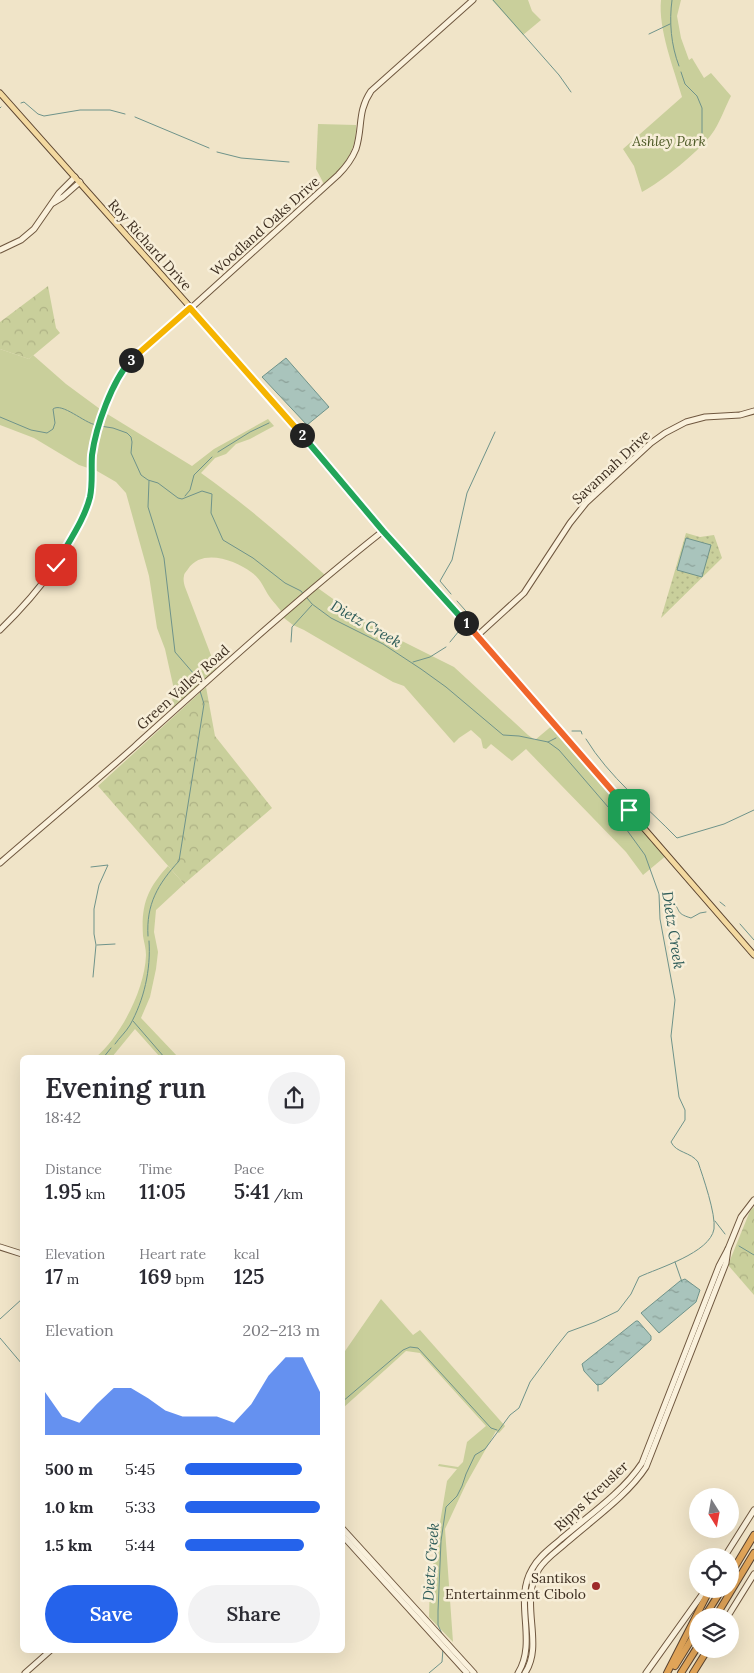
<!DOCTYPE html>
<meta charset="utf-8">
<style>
:root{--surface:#fff;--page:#f2f2f3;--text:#2b2b33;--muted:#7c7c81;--accent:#2563eb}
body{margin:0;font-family:Lora,serif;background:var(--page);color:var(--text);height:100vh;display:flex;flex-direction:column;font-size:19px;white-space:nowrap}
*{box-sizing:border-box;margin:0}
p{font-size:16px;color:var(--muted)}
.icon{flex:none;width:28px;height:28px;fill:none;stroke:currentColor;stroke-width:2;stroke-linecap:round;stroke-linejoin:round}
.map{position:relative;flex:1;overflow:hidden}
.panel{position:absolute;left:20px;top:1055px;width:325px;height:598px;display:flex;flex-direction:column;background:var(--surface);border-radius:8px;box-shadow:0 5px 20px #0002}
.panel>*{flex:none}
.needle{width:32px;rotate:169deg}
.tools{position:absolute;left:689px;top:1488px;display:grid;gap:10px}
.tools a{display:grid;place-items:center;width:50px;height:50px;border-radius:50%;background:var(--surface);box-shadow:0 5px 20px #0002;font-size:25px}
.pin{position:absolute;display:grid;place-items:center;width:42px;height:42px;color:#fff;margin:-21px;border-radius:10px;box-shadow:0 2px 8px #0006}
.km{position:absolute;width:25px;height:25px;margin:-12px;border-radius:50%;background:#222;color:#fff;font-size:14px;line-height:25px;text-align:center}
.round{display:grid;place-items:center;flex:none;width:52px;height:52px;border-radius:26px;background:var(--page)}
.overview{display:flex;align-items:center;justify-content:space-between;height:85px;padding:0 25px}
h1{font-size:28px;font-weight:600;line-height:38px}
.figures{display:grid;grid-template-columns:repeat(3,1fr);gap:8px;height:85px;padding:5px 25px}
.figures div{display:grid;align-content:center}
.figures b{font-size:21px;font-weight:600}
.figures small{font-size:14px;font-weight:400}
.figures p{font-size:14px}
.chart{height:140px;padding:10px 25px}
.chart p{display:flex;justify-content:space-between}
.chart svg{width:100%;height:90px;margin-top:5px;fill:var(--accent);opacity:.7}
.action{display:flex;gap:10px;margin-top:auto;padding:10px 25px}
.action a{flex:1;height:58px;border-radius:30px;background:var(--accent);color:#fff;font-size:20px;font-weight:600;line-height:58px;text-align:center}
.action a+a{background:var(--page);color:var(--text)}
ul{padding:0 25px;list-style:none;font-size:16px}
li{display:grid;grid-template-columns:80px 60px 1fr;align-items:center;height:38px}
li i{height:12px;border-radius:6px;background:var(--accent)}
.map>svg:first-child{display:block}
.grass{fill:url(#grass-dots)}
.forest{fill:url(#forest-crowns)}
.park{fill:#c9cf9b}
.water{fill:url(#water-ripples);stroke:#6f938a}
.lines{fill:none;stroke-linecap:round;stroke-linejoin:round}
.stream{stroke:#6f938a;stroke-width:1}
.secondary-casing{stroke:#6f573f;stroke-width:7}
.primary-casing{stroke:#5b4430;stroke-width:7}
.highway-casing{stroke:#5b4430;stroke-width:8}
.secondary{stroke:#faf1dc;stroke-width:5}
.primary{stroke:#f3d9a0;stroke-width:5}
.highway{stroke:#e0a458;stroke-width:6}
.split-1-casing{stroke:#fff;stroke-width:10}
.split-2-casing{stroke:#fff;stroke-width:10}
.split-3-casing{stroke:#fff;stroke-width:10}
.split-4-casing{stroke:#fff;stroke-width:10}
.split-1{stroke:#f0652b;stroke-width:6}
.split-2{stroke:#22a559;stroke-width:6}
.split-3{stroke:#f5b400;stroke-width:6}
.split-4{stroke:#22a559;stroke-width:6}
.poi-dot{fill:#9e2a2b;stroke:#f7eed8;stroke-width:2}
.labels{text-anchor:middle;stroke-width:5;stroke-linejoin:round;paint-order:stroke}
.park-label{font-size:14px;font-style:italic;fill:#4d5a26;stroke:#f7eed8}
.street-label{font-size:14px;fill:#3d2e20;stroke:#f7eed8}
.poi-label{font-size:14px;fill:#3d2e20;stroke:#f7eed8;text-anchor:end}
.water-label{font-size:15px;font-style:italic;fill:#2f5d5a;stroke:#f7eed8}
</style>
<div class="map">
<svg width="754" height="1673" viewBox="0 0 754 1673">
<defs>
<pattern id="grass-dots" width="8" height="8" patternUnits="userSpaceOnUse" patternTransform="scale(1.25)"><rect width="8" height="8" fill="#c9cf9b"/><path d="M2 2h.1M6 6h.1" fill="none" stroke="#aeb285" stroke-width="1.8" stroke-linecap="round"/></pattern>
<pattern id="forest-crowns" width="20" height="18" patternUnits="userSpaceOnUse" patternTransform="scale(1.25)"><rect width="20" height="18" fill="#c9cf9b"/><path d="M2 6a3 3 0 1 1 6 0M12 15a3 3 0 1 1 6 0" fill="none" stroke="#aeb285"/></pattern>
<pattern id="water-ripples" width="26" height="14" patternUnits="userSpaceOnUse" patternTransform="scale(1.25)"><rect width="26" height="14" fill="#a9c4bc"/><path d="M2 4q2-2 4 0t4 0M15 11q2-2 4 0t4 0" fill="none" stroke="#8ba098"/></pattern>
</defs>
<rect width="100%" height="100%" fill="#f0e4c8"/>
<!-- grass -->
<polygon class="grass" points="686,533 700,537 714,535 722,558 661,618"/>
<!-- forest -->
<g class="forest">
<polygon points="48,286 56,328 60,333 29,359 0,349 0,322"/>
<polygon points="206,687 215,736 272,808 184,884 98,786"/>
<polygon points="754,1207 754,1295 728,1265 750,1211"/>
</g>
<!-- park -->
<g class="park">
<polygon points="492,0 528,0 532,11 541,20 523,35"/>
<path d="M661 0H681L677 16 681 38 689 60 692 58 704 78 711 73 731 96C724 109 720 123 711 135 699 151 660 183 642 192L634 166 623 149 682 97C674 69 658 29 661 0Z"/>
<path d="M318 124 356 125C357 151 343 168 324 184L316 169Z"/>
<path d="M0 349 29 359 33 355 66 384 104 412 192 466 214 449 268 419 274 426 250 439 236 444 226 454 215 458 201 473C245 504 285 539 325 575L315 586 368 624 454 667 528 735 535 740 554 724 667 855 643 875 626 852 526 749 512 761 491 744 486 749 483 748 481 739 471 730 459 738 454 743 404 686 393 682 304 630 293 625 284 618C282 609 274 604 269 596 263 587 261 579 251 572 235 560 202 548 188 569 187 571 184 573 184 576 183 579 184 584 185 587L217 671 172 712 173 685 165 649 157 628 149 576 126 493 116 482 97 471 79 465 34 438 0 425Z"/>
<path d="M168 866 184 884 156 910 154 932 158 952 156 969 150 997 141 1018 178 1057H160L135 1029 112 1057H96C121 1036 145 989 146 955 146 949 144 942 143 936 141 905 147 889 168 866Z"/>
<polygon points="381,1299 413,1335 420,1330 505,1426 499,1433 496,1431 466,1484 445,1529 453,1642 429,1617 430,1581 428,1578 428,1572 432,1570 447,1481 457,1469 438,1466 439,1464 458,1467 463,1462 467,1442 486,1426 420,1353 406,1351 343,1408 343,1354"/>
</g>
<!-- water -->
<g class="water">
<polygon points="286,358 329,407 307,425 262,377"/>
<polygon points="686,538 711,545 702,577 677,570"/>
<polygon points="685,1279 700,1290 696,1302 659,1333 641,1313 680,1281"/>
<polygon points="636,1321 638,1321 651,1336 651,1340 602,1384 597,1385 584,1371 582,1364"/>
</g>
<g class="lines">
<!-- stream -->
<g class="stream">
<polyline points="493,0 559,75 571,92"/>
<path d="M672 0C669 22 671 45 679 66"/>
<polyline points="649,34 670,24"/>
<polyline points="681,72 685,84 697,96 702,108 702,133"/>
<polyline points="21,103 24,102 38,114 44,116 80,110 110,110 125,114"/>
<polyline points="0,108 1,107"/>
<polyline points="135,117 209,148"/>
<polyline points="217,152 241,158 289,162"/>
<path d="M0 417 31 430 47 433 53 429 55 423 53 409C62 402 84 423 96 425"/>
<polyline points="100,426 113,428 127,433 131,437 132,442 131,453 141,475 148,480 158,483 178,498 182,499 202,491 212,494 211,513 223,540 253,558 285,583 301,591 304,595"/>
<polyline points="218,452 250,432 269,423"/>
<polyline points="149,481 148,507 164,558 175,652 194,674 197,682"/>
<polyline points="185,496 190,490 194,475 212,457"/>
<polyline points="451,594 440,581 452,560 467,493 495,432"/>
<path d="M307 598 312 604 331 618 383 644 421 669 446 687 503 735 519 736 548 742 559 750 621 822 645 855 659 894 660 919 675 1000 671 1036 679 1097 685 1110V1120L671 1142C676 1153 691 1152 698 1162 703 1177 716 1214 714 1229 710 1253 658 1268 639 1277L631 1294 618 1311 595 1322 568 1332 556 1347 530 1382 519 1408 510 1415 485 1449 475 1455 466 1474 462 1486 457 1496 446 1507 441 1541 438 1611V1625L444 1638"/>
<polyline points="457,601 473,619"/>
<polyline points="291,642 292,627 312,605"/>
<polyline points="450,642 459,631"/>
<polyline points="413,662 430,657 446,647"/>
<polyline points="572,731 581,731 582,734"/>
<path d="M586 739C609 777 646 806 677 838L724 824 754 810"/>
<polyline points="548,742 556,738"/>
<polyline points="91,867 108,865 99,885 94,909 94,934 96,945 93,977"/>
<path d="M661 895C664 897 669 899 672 902 682 910 674 913 691 918L700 913 706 912"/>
<polyline points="720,902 725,906"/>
<polyline points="740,924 754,940"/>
<path d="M148 936C146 904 158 884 179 861L204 704 200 691"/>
<polyline points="97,945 115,944"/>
<polyline points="133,1021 165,1058"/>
<path d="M115 1044C119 1038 126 1032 130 1025 144 1000 151 970 149 941"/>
<polyline points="103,1058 111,1048"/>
<polyline points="715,1221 725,1234"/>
<polyline points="739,1246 754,1255"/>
<polyline points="675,1262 682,1282"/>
<polyline points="0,1319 22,1299"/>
<polyline points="0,1338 22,1364"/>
<polyline points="598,1391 598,1384"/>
<polyline points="342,1402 403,1350 410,1347 418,1348 491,1428 497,1430"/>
<polyline points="429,1673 442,1662 443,1649"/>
</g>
<defs>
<g id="secondary">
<polyline points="53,203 63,197 80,182"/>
<polyline points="0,250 21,240 34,229 59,193 75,177"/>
<path d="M0 630C37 594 74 548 89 498 93 484 90 467 93 452 97 426 110 385 127 364 136 353 148 345 159 337L338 175C346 167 352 159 356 149 363 127 357 112 371 91L473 0"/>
<polyline points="477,636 524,593 570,523 586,503 651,443 665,433 686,422 705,417 740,415 754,411"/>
<path d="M0 863C45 824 90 786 134 747 216 673 297 599 383 531"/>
<polyline points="0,1247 22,1254"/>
<polyline points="342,1528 474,1673"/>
<polyline points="342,1535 467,1673"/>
<polyline points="725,1556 754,1510"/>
<polyline points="728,1616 754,1574"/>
<polyline points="25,1673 51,1650"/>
<path d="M518 1673C538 1641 513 1601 532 1569 539 1556 551 1548 561 1539 588 1516 623 1492 642 1463L719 1266 728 1249 741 1217 754 1200"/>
<path d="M525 1673C545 1643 518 1603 539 1569 545 1559 557 1551 566 1543 592 1520 628 1495 646 1467L726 1263 728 1249"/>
<polyline points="646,1673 706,1589"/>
</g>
<polyline id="primary" points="0,93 191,308 383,531 477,636 754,955"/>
<g id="highway">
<polyline points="730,1575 754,1535"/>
<polyline points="705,1616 722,1589"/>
<polyline points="716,1616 754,1553"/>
<polyline points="675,1666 698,1629"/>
<polyline points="667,1673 710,1589"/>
<polyline points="681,1673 698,1646"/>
<polyline points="693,1673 708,1649"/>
</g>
</defs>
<!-- secondary casing -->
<use href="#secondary" class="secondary-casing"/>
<!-- primary casing -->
<use href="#primary" class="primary-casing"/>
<!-- highway casing -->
<use href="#highway" class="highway-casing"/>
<!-- secondary -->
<use href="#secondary" class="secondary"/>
<!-- primary -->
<use href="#primary" class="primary"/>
<!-- highway -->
<use href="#highway" class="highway"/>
</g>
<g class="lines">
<defs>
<polyline id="split-1" points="466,623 629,810"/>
<polyline id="split-2" points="302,435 383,531 466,623"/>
<polyline id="split-3" points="131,360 190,308 302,435"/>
<path id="split-4" d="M56 565C67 544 84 521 90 497 93 483 91 468 92 455 96 426 112 381 131 360"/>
</defs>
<!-- split-1 casing -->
<use href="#split-1" class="split-1-casing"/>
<!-- split-2 casing -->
<use href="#split-2" class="split-2-casing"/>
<!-- split-3 casing -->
<use href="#split-3" class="split-3-casing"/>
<!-- split-4 casing -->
<use href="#split-4" class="split-4-casing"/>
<!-- split-1 -->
<use href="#split-1" class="split-1"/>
<!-- split-2 -->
<use href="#split-2" class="split-2"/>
<!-- split-3 -->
<use href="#split-3" class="split-3"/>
<!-- split-4 -->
<use href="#split-4" class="split-4"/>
</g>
<!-- markers -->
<circle class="poi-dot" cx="596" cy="1586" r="5"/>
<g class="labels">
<!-- park labels -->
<g class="park-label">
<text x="669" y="146">Ashley Park</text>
</g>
<!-- street labels -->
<g class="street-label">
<text transform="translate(265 226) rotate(-42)" y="5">Woodland Oaks Drive</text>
<text transform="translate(150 245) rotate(48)" y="5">Roy Richard Drive</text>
<text transform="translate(611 467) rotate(-43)" y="5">Savannah Drive</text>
<text transform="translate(183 687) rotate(-42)" y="5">Green Valley Road</text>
<text transform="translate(591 1496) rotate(-43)" y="5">Ripps Kreusler</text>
</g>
<!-- poi labels -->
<g class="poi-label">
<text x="586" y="1583">Santikos<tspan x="586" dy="16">Entertainment Cibolo</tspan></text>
</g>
<!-- water labels -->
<g class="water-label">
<text transform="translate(366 624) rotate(30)" y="5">Dietz Creek</text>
<text transform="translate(673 930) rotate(81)" y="5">Dietz Creek</text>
<text transform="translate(431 1562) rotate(-86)" y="5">Dietz Creek</text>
</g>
</g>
</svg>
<div class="tools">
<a><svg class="needle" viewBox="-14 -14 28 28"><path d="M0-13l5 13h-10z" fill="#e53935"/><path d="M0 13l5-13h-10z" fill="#7c7c81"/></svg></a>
<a><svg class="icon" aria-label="locate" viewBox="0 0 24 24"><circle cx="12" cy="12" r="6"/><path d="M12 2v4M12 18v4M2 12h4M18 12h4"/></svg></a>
<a><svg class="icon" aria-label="layers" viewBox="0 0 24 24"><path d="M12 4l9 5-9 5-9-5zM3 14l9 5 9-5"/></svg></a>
</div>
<div class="pin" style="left:629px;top:810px;background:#1e9e55"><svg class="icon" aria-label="arrive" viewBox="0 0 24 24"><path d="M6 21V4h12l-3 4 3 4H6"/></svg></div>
<div class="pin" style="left:56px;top:565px;background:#d93025"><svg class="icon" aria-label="check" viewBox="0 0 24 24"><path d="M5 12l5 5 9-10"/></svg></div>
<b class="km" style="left:466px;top:623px">1</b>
<b class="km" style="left:302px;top:435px">2</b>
<b class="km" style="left:131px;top:360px">3</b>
<section class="panel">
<div class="overview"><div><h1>Evening run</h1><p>18:42</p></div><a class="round"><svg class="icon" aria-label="share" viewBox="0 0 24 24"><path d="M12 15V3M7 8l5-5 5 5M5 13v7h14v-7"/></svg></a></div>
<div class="figures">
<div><p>Distance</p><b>1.95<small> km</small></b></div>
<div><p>Time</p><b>11:05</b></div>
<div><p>Pace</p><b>5:41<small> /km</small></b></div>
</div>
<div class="figures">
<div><p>Elevation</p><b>17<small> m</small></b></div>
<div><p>Heart rate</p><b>169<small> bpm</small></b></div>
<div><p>kcal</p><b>125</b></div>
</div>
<div class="chart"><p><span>Elevation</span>202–213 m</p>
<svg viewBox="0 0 160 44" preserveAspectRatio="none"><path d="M0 44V23L10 35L20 38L30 29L40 21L50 21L60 26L70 32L80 35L90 35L100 35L110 38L120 29L130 15L140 6L150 6L160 23V44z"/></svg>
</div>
<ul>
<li><b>500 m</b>5:45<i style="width:87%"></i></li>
<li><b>1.0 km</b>5:33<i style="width:100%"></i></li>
<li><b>1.5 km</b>5:44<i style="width:88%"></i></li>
</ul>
<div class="action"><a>Save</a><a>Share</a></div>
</section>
</div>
